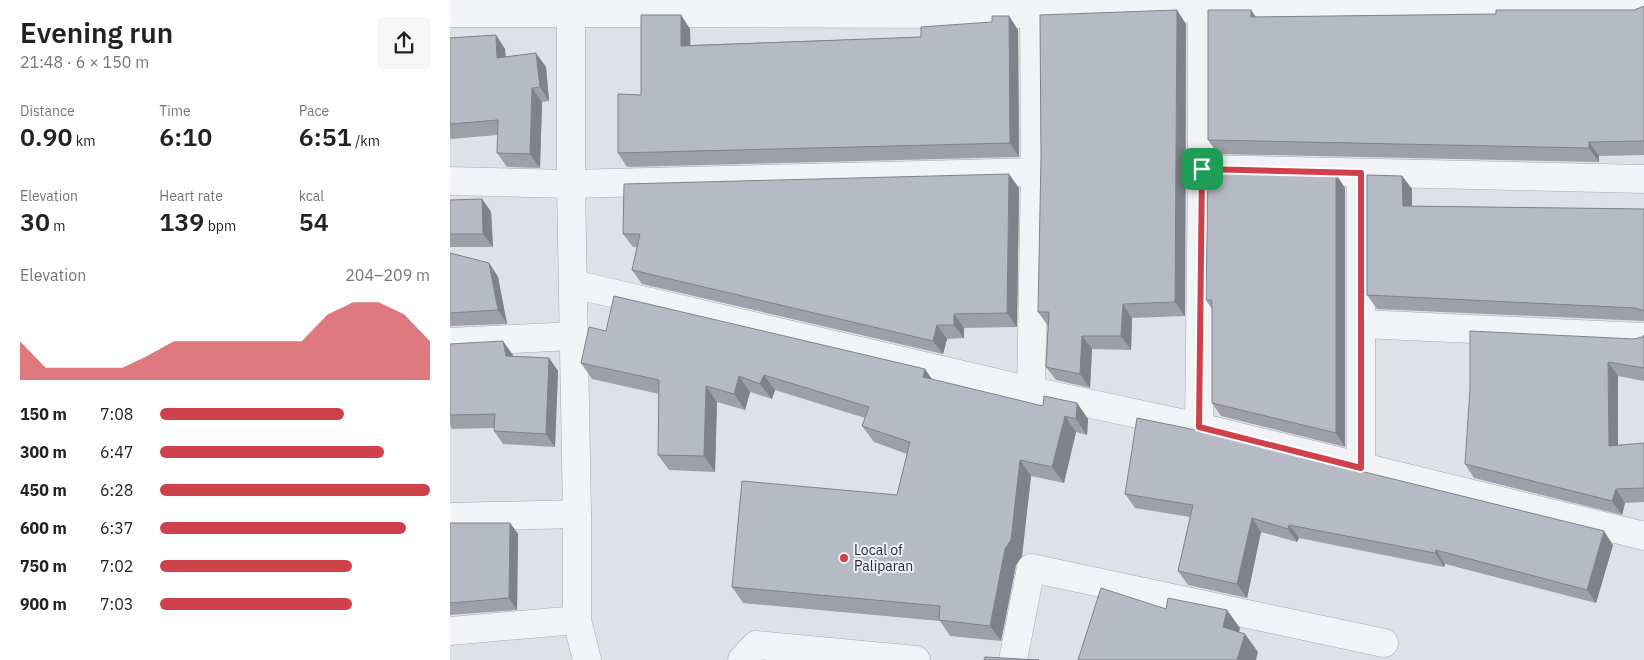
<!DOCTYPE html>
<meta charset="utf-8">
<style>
:root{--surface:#fff;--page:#f6f6f6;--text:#222;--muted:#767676;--accent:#cf414a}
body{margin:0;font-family:"IBM Plex Sans",sans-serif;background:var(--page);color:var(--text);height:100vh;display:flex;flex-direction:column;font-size:19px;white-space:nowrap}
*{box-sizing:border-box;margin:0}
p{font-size:16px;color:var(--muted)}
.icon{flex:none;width:28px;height:28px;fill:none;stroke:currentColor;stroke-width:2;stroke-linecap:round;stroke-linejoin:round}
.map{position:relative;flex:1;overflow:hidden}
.panel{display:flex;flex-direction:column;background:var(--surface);width:450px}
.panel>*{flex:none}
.pin{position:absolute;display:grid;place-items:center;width:42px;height:42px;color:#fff;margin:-21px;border-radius:10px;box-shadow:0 2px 8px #0006}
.round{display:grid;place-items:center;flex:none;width:52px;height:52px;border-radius:5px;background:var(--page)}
.headline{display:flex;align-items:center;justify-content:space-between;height:85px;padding:0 20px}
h1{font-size:28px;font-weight:600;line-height:38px}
.metrics{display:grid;grid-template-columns:repeat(3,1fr);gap:8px;height:85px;padding:5px 20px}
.metrics div{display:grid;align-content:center}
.metrics b{font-size:25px;font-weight:600}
.metrics small{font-size:14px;font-weight:400}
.metrics p{font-size:14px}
.chart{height:140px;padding:10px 20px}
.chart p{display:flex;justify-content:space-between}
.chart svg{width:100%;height:90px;margin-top:5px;fill:var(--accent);opacity:.7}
ul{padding:0 20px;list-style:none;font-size:16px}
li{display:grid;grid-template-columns:80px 60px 1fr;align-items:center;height:38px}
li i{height:12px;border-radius:6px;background:var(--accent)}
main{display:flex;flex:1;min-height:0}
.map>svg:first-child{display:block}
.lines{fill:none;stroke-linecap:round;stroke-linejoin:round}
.minor-casing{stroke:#a3a8b2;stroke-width:29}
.minor{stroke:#f1f3f6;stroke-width:28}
.wall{fill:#9da0a9}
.shaded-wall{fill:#7f828a}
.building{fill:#b6bac5;stroke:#7f828a}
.route-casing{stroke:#fff;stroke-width:10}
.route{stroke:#cf414a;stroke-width:6}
.poi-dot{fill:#cf414a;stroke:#eef0f6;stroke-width:2}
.labels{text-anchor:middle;stroke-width:4;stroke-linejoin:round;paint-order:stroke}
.poi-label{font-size:14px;fill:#272e3f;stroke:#eef0f6;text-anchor:start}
</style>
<main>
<section class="panel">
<div class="headline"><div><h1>Evening run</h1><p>21:48 · 6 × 150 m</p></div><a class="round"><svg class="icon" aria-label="share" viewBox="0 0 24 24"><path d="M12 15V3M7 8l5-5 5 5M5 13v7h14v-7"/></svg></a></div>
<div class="metrics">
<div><p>Distance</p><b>0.90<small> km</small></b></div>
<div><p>Time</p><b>6:10</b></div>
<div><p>Pace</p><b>6:51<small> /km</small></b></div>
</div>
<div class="metrics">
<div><p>Elevation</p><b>30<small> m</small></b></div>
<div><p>Heart rate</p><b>139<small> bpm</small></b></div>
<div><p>kcal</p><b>54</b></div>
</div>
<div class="chart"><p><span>Elevation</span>204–209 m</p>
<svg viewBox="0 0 160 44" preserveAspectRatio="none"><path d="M0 44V25L10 38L20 38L30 38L40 38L50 32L60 25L70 25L80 25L90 25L100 25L110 25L120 12L130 6L140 6L150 12L160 25V44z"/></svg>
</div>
<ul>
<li><b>150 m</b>7:08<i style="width:68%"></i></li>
<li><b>300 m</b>6:47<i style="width:83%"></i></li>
<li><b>450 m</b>6:28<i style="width:100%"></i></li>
<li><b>600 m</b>6:37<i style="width:91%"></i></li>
<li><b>750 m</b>7:02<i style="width:71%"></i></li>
<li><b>900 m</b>7:03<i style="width:71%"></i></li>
</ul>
</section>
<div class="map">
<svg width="1194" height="660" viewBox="0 0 1194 660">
<rect width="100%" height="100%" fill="#dee1e8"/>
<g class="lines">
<defs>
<g id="minor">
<polyline points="121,0 121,184 127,514 127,620 137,660"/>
<polyline points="0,13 584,14 752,8 1194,8"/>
<polyline points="752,169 1194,179"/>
<polyline points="0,181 121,184 585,172"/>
<polyline points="123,284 581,391 749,427 1194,536"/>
<polyline points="912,324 1194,337"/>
<polyline points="0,342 123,336"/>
<polyline points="581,391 585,172 584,14"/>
<polyline points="749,427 752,169 752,0"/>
<polyline points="911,468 911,173"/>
<polyline points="0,517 127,514"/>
<polyline points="0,631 127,620"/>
<polyline points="292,660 306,645 466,660"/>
<polyline points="563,660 581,568 934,643"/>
</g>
</defs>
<!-- minor casing -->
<use href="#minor" class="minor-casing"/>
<!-- minor -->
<use href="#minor" class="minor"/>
</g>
<!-- wall -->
<g class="wall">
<polygon points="1194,6 1194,155 1149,156 1149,162 768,154 758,140 806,17 1046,14 1184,10 1192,7"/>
<polygon points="231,15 240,29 240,45 471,37 542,22 559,16 568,30 569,157 177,167 168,153 191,95"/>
<polygon points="736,24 735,316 682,318 681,350 642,349 640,388 606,380 596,367 598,326 588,312"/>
<polygon points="46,35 55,49 56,57 86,53 96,67 99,101 92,102 90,168 57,167 47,153 47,135 0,139 0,38"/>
<polygon points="952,176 962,189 962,206 1194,209 1194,321 927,309 917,295"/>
<polygon points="569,188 567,327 514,328 514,338 497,339 493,354 192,284 182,270 187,247 183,247 173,234"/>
<polygon points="895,188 895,447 771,416 762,403 762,309 756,300"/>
<polygon points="32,199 41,212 43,247 0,247 0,200"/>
<polygon points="0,253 39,263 48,277 57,324 0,326"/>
<polygon points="156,331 482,380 593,406 627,403 638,419 637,435 626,432 614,483 581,476 572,556 566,565 551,641 500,636 490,621 293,603 282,587 447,495 457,454 424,442 412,426 415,418 325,390 322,399 300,392 295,410 267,402 265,472 219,470 208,455 209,394 142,379 131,363"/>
<polygon points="1194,335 1194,381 1168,376 1168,445 1194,443 1194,502 1175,503 1172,515 1024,478 1015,464 1184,339 1192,337"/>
<polygon points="0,344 63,355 63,356 99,358 108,371 105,447 53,444 44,431 44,428 2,429 0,425"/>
<polygon points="675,494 1163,545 1146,603 995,564 994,567 849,538 847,542 811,532 797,598 738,585 728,571 740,517 685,508"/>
<polygon points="0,523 60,523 68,534 67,610 0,615"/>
</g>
<!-- shaded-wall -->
<g class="shaded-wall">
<polygon points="727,10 736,24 735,316 725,302"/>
<polygon points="801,10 811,24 801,17"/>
<polygon points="231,15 240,29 241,60 231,46"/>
<polygon points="559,16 568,30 569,157 560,143"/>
<polygon points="46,35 55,49 56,72 47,58"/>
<polygon points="86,53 96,67 99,101 90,87"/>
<polygon points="82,88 92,102 90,168 80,154"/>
<polygon points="1139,142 1149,156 1149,162 1139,148"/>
<polygon points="559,174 569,188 567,327 557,313"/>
<polygon points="886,174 895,188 895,447 886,433"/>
<polygon points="952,176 962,189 962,220 953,206"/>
<polygon points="32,199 41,212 43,247 33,234"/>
<polygon points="39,263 48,277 57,324 48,310"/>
<polygon points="673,304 682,318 681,350 671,336"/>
<polygon points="504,314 514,328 514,338 504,325"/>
<polygon points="487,325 497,339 493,354 483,341"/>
<polygon points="632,336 642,349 640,388 630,374"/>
<polygon points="53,341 63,355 66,369 56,356"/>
<polygon points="99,358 108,371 105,447 96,434"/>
<polygon points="1158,362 1168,376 1168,459 1159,446"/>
<polygon points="475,369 486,385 473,377"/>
<polygon points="314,375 325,390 322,399 310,384"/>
<polygon points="289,376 300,392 295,410 284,394"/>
<polygon points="256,386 267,402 265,472 254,456"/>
<polygon points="627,403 638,419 637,435 626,419"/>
<polygon points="615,416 626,432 614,483 602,467"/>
<polygon points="570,460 581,476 572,556 566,565 551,641 540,626"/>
<polygon points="1166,489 1175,503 1172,515 1162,501"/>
<polygon points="802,518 811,532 797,598 787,584"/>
<polygon points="60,523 68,534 67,610 59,598"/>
<polygon points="839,525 849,538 847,542 838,529"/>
<polygon points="1154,531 1163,545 1146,603 1137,590"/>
<polygon points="986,550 995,564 994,567 985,553"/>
<polygon points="777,610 790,628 786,645 773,627"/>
<polygon points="795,634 808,652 806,660 787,660"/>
</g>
<!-- building -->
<g class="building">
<polygon points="1194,6 1194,141 1139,142 1139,148 758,140 758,10 801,10 801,17 1046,14 1046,10 1184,10 1192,7"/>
<polygon points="727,10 725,302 673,304 671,336 632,336 630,374 596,367 599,312 588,312 591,158 590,15"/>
<polygon points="191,15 231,15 231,46 471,37 471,27 542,22 542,16 559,16 560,143 168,153 168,94 191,95"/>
<polygon points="46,35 47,58 86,53 90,87 82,88 80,154 47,153 48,120 0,124 0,38"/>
<polygon points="758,171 886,174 886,433 762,403 762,300 756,300"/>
<polygon points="559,174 557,313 504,314 504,325 487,325 483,341 182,270 190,234 173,234 174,184"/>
<polygon points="917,175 952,176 953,206 1194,209 1194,312 1192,310 1185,308 917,295"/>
<polygon points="32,199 33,234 0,234 0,200"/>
<polygon points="0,253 39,263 48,310 0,313"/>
<polygon points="164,296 475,369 473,377 593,406 594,396 627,403 626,419 615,416 602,467 570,460 561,540 555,549 540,626 489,620 490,606 282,587 292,481 447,495 460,442 412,426 419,407 314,375 310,384 289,376 284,394 256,386 254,456 208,455 209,380 131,363 139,327 156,331"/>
<polygon points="1020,331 1184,339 1192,337 1194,335 1194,368 1158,362 1159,446 1194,443 1194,488 1166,489 1162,501 1015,464 1020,389"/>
<polygon points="53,341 56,356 99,358 96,434 44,431 45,414 0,415 0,344"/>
<polygon points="687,418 736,428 1154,531 1137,590 986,550 985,553 839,525 838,529 802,518 787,584 728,571 743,505 675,494"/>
<polygon points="0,523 60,523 59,598 0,603"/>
<polygon points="651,588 716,609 718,598 777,610 773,627 795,634 787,660 628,660"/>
<polygon points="535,657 589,660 534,660"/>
</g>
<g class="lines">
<defs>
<polygon id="route" points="752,169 911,173 911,468 749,427"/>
</defs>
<!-- route casing -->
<use href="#route" class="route-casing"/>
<!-- route -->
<use href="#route" class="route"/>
</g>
<!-- markers -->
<circle class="poi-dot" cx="394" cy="558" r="5"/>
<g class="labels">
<!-- poi labels -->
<g class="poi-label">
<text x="404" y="555">Local of<tspan x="404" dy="16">Paliparan</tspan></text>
</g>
</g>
</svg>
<div class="pin" style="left:752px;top:169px;background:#1e9e55"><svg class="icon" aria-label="arrive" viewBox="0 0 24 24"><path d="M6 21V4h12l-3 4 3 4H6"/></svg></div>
</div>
</main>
